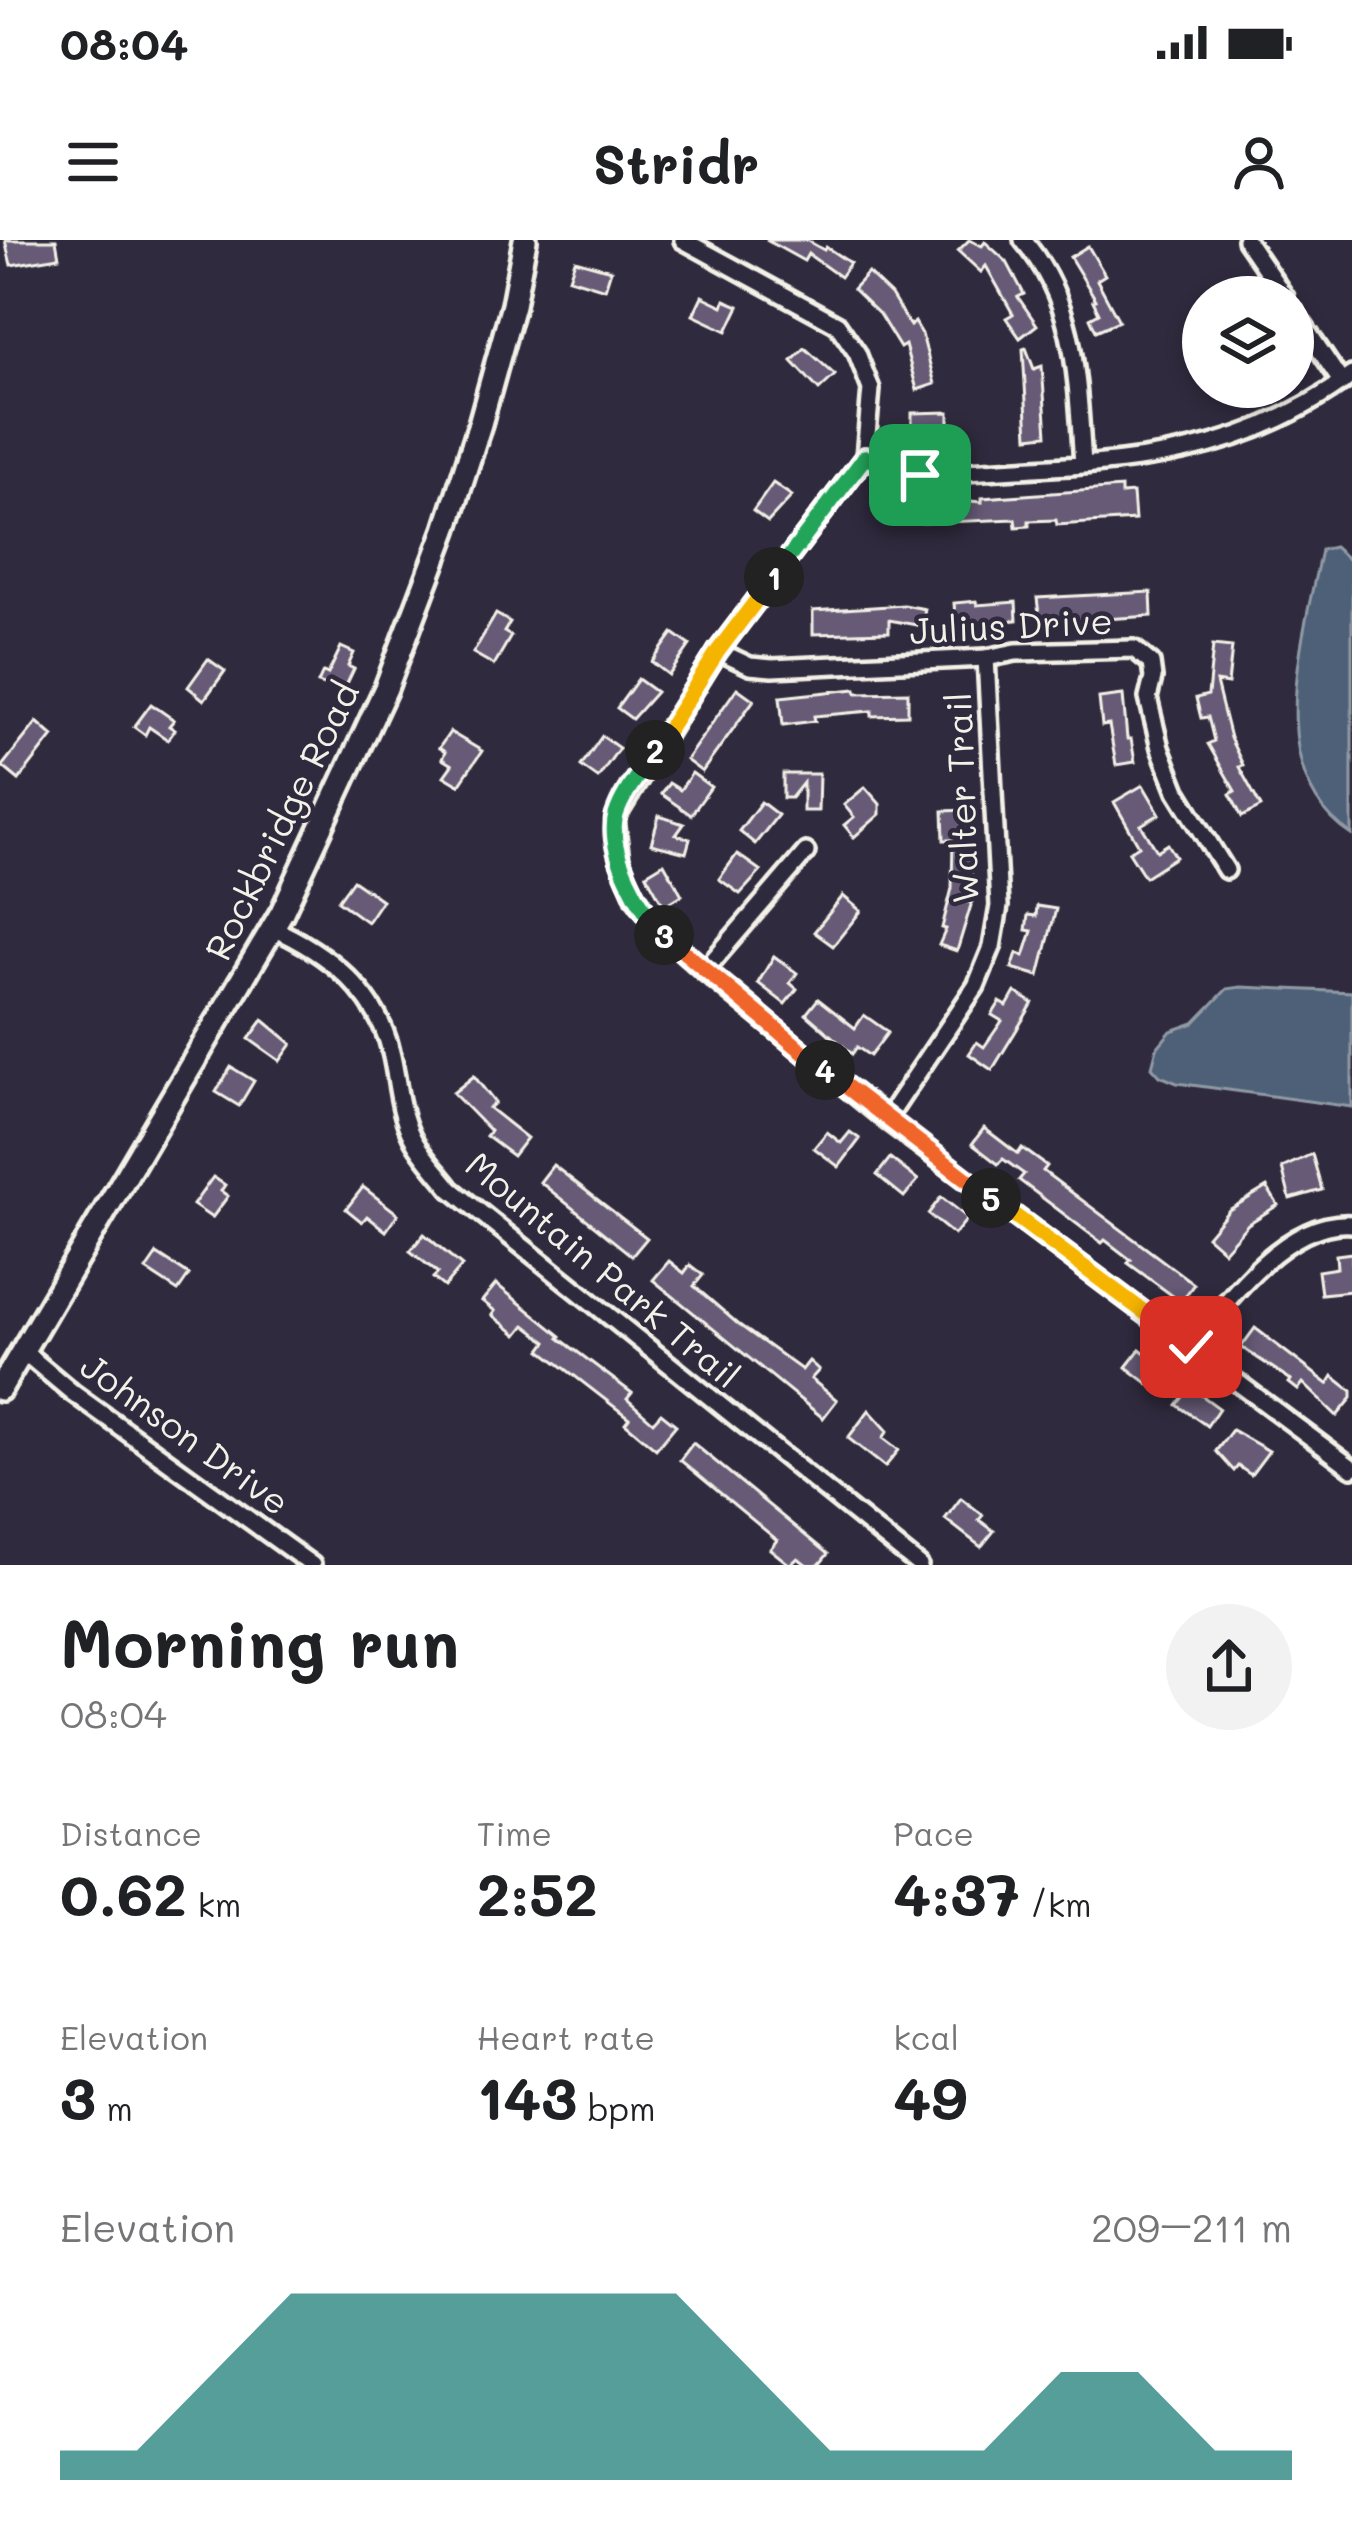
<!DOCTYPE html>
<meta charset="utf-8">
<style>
:root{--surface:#fff;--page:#f2f2f2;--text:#202124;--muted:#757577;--accent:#0f766e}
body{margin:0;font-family:Mali,sans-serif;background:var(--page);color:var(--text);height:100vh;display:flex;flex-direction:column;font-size:45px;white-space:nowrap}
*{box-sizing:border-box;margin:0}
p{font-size:39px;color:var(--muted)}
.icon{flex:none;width:66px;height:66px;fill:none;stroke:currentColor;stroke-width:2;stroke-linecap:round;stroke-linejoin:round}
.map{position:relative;height:1325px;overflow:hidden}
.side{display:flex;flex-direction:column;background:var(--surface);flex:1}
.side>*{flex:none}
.tools{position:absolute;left:1182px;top:36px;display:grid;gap:24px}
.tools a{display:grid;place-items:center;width:132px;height:132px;border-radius:50%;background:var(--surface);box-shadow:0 6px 18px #0003;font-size:60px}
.pin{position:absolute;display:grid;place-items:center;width:102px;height:102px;color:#fff;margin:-51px;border-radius:24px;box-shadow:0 6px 18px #0006}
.km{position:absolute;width:60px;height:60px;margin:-30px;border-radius:50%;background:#222;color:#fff;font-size:33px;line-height:60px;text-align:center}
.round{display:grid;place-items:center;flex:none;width:126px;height:126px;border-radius:63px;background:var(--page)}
.head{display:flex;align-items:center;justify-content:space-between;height:204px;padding:0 60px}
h1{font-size:66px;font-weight:800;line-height:90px}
.stats{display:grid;grid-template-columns:repeat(3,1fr);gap:18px;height:204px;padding:12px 60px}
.stats div{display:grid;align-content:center}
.stats b{font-size:60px;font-weight:800}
.stats small{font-size:33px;font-weight:400}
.stats p{font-size:33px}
.chart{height:336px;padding:24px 60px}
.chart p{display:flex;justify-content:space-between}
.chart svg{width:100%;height:216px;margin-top:12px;fill:var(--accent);opacity:.7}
.status{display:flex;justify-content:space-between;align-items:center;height:84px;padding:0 60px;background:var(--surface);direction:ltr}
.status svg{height:33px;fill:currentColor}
header{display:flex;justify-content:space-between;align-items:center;height:156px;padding:0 60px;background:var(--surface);font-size:54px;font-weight:800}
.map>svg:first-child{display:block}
.water{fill:#4e6078;stroke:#909aa5;stroke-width:3}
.building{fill:#665a76;stroke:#f4f1e8;stroke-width:3}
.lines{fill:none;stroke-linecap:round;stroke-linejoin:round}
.street-casing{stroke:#f4f1e8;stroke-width:24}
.secondary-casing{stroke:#f4f1e8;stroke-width:30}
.street{stroke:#2f2a3d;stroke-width:15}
.secondary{stroke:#2f2a3d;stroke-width:21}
.split-1-casing{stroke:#fff;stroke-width:24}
.split-2-casing{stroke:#fff;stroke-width:24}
.split-3-casing{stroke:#fff;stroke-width:24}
.split-4-casing{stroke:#fff;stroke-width:24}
.split-5-casing{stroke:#fff;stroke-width:24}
.split-6-casing{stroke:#fff;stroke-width:24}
.split-1{stroke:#22a559;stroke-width:15}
.split-2{stroke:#f5b400;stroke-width:15}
.split-3{stroke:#22a559;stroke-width:15}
.split-4{stroke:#f0652b;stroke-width:15}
.split-5{stroke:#f0652b;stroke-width:15}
.split-6{stroke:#f5b400;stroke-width:15}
.labels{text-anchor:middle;stroke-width:9;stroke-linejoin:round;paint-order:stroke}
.street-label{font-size:36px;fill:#f4f1e8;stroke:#2f2a3d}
</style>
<div class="status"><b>08:04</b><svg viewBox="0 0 49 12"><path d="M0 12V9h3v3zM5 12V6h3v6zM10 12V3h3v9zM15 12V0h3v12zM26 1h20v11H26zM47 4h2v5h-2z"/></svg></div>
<header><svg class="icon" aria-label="menu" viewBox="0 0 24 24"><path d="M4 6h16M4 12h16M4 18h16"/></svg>Stridr<svg class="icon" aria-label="person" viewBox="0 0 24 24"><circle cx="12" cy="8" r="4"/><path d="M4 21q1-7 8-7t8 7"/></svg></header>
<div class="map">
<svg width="1352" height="1325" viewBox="0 0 1352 1325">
<rect width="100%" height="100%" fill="#2f2a3d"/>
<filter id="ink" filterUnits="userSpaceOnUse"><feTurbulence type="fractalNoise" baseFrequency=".00833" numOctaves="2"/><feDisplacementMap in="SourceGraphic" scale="24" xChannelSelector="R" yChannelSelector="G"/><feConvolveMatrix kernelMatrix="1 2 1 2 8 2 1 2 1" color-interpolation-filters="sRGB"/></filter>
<g filter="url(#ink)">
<!-- water -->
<g class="water">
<path d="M1334 307 1349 320 1352 329V595C1260 535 1303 398 1321 310Z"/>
<polygon points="1241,747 1352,752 1352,867 1177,843 1160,836 1152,827 1157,808 1171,791 1194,783 1227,749"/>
</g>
<!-- building -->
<g class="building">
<polygon points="5,0 56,0 59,17 11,25"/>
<polygon points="766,0 806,0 824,10 826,7 850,23 840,37 808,14 804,21"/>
<polygon points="969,0 982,6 985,2 1007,22 1024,54 1018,57 1037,85 1020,98 1006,78 1013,74 986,26 981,32 958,11"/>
<polygon points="1088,6 1105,35 1097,40 1119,81 1096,91 1090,78 1099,73 1093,61 1096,60 1070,17"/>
<polygon points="575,20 611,30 605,49 569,38"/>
<polygon points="868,33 891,55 910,86 915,82 922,94 935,144 917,150 905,105 900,108 879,74 853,49"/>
<polygon points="702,56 723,66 725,60 739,66 727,91 693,75"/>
<polygon points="805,108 835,135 819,150 792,121"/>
<polygon points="1026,108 1034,129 1042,126 1047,195 1028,197 1023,109"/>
<polygon points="949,172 949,199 937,200 937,195 912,195 912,173"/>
<polygon points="773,243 792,256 768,282 753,271"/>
<polygon points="1121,248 1121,254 1133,253 1135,280 1057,285 1056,280 1029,281 1029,286 1016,287 1015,279 923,283 923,269 935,269 936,258 982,262 982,258"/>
<polygon points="1151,352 1152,376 1040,383 1037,358"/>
<polygon points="976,361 977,365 1016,362 1017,380 956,386 954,363"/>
<polygon points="904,365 925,369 922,386 889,380 889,392 813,394 813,371"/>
<polygon points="496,374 510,382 504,392 511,396 494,425 473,413"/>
<polygon points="673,393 690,405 669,435 652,422"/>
<polygon points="1213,405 1232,407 1228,444 1216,442 1230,498 1243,525 1239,527 1261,567 1242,577 1230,554 1235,551 1208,504 1214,501 1208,477 1201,478 1196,458 1208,455"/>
<polygon points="341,407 354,413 348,426 354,429 343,452 318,443 323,432 328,434"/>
<polygon points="208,419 225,431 204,460 188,447"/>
<polygon points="638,439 656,452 632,479 617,468"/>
<polygon points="737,448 754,460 702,532 686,520"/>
<polygon points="856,449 857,453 908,452 908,475 872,476 872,471 814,476 815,481 783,485 780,457"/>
<polygon points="1123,455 1127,499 1131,499 1135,522 1116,525 1109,485 1102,486 1099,458"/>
<polygon points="151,464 174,480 169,486 175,490 168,500 149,487 145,495 134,487"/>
<polygon points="37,482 53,496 19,540 2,526"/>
<polygon points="450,492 482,511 459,545 444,536 452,525 442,519 445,512 439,508"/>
<polygon points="602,496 619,508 598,538 581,526"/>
<polygon points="692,533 711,547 691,575 661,554 669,543 680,550"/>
<polygon points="783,534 819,534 818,571 803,571 803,543 791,558 783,558"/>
<polygon points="1143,545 1160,574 1141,585 1157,611 1168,604 1176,617 1145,637 1129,612 1139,606 1114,562"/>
<polygon points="865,547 880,564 880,574 854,597 844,585 854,577 844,565"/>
<polygon points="761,562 778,575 755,604 739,591"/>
<polygon points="966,570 967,617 973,618 968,662 972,662 957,711 939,705 946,689 942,688 952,648 953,600 944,600 943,571"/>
<polygon points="659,576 684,584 676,595 690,599 686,613 651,604"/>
<polygon points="737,614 761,631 740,654 719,639"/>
<polygon points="664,623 682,655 664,666 646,634"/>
<polygon points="353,640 382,660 367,682 338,661"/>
<polygon points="843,656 861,671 833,706 814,692"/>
<polygon points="1037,666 1056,669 1039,736 1012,728 1017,713 1024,716 1032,691 1026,690 1028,675 1036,676"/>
<polygon points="774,716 797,733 790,743 797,749 785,764 758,743"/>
<polygon points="1015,752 1033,763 992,830 969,814 977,802 984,807 1002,781 992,775 1000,762 1007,766"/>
<polygon points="818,759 855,788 864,775 888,792 870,816 857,807 852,814 806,774"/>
<polygon points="263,780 292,804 280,821 249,799"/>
<polygon points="231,827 254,841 239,866 216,852"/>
<polygon points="474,836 495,863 489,868 527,898 513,916 486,896 490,891 453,853"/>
<polygon points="984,888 1018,914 1022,908 1047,926 1043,931 1194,1044 1181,1062 1128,1023 1131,1020 1105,1000 1102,1003 1019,940 1024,934 1003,919 998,924 972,904"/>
<polygon points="827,892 841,903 850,892 860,899 839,927 814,908"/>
<polygon points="1312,914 1322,950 1290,959 1282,928"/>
<polygon points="890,918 918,940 904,957 877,935"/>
<polygon points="553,925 647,998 632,1016 540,942"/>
<polygon points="213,937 225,945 221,951 228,956 212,978 193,965"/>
<polygon points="363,947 398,974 386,991 367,976 362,982 346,969"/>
<polygon points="1267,947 1278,965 1248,984 1224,1011 1207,996 1229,970"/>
<polygon points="941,957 968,978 954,995 928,974"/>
<polygon points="424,994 462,1026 444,1047 433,1038 438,1033 410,1011"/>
<polygon points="1352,1013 1352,1051 1321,1054 1318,1031 1337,1028 1336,1015"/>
<polygon points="157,1014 189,1035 178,1051 146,1030"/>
<polygon points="669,1021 684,1033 690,1025 703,1035 694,1046 738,1084 802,1130 809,1121 819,1130 811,1139 837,1160 823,1178 653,1040"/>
<polygon points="496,1044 561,1096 559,1098 632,1153 627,1159 653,1182 661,1173 676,1185 656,1209 625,1183 629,1178 541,1110 547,1102 525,1085 517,1095 492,1075 495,1071 482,1061"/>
<polygon points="1255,1088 1328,1144 1333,1136 1352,1151 1352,1158 1337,1176 1303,1143 1298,1150 1289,1143 1291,1140 1241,1107"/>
<polygon points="1140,1109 1169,1131 1155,1149 1126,1127"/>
<polygon points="1190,1147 1219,1168 1207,1186 1177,1165"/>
<polygon points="869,1170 888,1191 883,1198 899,1210 885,1227 848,1198"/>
<polygon points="1232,1190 1269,1211 1251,1235 1238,1226 1234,1231 1216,1211"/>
<polygon points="693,1203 828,1314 819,1325 807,1325 798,1318 790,1325 770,1309 777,1300 680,1220"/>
<polygon points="961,1258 983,1275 979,1280 994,1291 981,1307 945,1279"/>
</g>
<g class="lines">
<defs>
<g id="street">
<polyline points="683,0 837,84 857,113 871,149 865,217 718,411 615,579 620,620 636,659 661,692 704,731 886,880 1352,1228"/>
<path d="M1023 0C1078 64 1077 144 1083 224"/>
<polyline points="1246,0 1285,57"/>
<polyline points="1293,70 1342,143"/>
<path d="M865 217 904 235H920C1078 222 1217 236 1352 135"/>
<polyline points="718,411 750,426 772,428 986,418 1016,412 1134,409 1151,423 1153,438 1148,458 1160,508 1177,551 1226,630"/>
<path d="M270 687C327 712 379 753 392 816 398 843 399 871 412 897 421 915 438 932 451 949L919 1325"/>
<polyline points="704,731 806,612"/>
<polyline points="886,880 976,746 992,707 999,666 986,418"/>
<path d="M1191 1107C1227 1060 1286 979 1352 984"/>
<polyline points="23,1111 73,1153 312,1325"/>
</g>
<polyline id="secondary" points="0,1149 282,672 386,448 446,290 480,184 513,65 525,0"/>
</defs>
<!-- street casing -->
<use href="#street" class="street-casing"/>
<!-- secondary casing -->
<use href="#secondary" class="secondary-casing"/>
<!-- street -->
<use href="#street" class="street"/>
<!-- secondary -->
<use href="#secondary" class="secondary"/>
</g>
</g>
<g class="lines" filter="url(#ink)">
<defs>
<polyline id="split-1" points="774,337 865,217 904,235 920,235"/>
<polyline id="split-2" points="655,510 718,411 774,337"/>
<path id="split-3" d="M655 510C643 530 623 552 616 575 606 612 641 669 664 695"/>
<polyline id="split-4" points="664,695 825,830"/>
<polyline id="split-5" points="825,830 991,958"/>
<polyline id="split-6" points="991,958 1191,1107"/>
</defs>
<!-- split-1 casing -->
<use href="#split-1" class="split-1-casing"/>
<!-- split-2 casing -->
<use href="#split-2" class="split-2-casing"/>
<!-- split-3 casing -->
<use href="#split-3" class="split-3-casing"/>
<!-- split-4 casing -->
<use href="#split-4" class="split-4-casing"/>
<!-- split-5 casing -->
<use href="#split-5" class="split-5-casing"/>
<!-- split-6 casing -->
<use href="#split-6" class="split-6-casing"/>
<!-- split-1 -->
<use href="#split-1" class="split-1"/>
<!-- split-2 -->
<use href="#split-2" class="split-2"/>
<!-- split-3 -->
<use href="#split-3" class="split-3"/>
<!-- split-4 -->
<use href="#split-4" class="split-4"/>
<!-- split-5 -->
<use href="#split-5" class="split-5"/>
<!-- split-6 -->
<use href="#split-6" class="split-6"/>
</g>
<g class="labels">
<!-- street labels -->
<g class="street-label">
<text transform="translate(1011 386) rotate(-3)" y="13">Julius Drive</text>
<text transform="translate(962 558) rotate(-92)" y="13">Walter Trail</text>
<text transform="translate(282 581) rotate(-64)" y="13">Rockbridge Road</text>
<text transform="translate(603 1030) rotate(40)" y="13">Mountain Park Trail</text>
<text transform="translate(185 1194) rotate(36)" y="13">Johnson Drive</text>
</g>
</g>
</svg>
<div class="tools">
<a><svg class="icon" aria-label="layers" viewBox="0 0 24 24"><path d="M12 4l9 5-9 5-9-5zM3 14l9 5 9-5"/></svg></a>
</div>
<div class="pin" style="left:920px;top:235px;background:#1e9e55"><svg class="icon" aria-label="arrive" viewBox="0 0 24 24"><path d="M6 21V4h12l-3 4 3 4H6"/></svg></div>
<div class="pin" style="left:1191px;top:1107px;background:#d93025"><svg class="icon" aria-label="check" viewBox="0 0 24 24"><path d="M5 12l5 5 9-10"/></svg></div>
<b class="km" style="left:774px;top:337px">1</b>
<b class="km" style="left:655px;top:510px">2</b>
<b class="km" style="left:664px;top:695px">3</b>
<b class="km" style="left:825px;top:830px">4</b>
<b class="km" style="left:991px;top:958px">5</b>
</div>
<section class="side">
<div class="head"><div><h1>Morning run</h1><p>08:04</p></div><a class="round"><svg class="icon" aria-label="share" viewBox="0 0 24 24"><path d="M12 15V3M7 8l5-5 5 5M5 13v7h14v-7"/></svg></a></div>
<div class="stats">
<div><p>Distance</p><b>0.62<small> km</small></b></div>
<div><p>Time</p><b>2:52</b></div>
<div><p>Pace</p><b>4:37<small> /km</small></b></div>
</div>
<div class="stats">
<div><p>Elevation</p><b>3<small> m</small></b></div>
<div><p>Heart rate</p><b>143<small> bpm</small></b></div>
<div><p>kcal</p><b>49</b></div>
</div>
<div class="chart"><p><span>Elevation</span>209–211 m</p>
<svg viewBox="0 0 160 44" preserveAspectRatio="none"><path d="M0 44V38L10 38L20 22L30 6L40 6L50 6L60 6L70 6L80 6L90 22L100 38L110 38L120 38L130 22L140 22L150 38L160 38V44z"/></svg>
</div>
</section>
